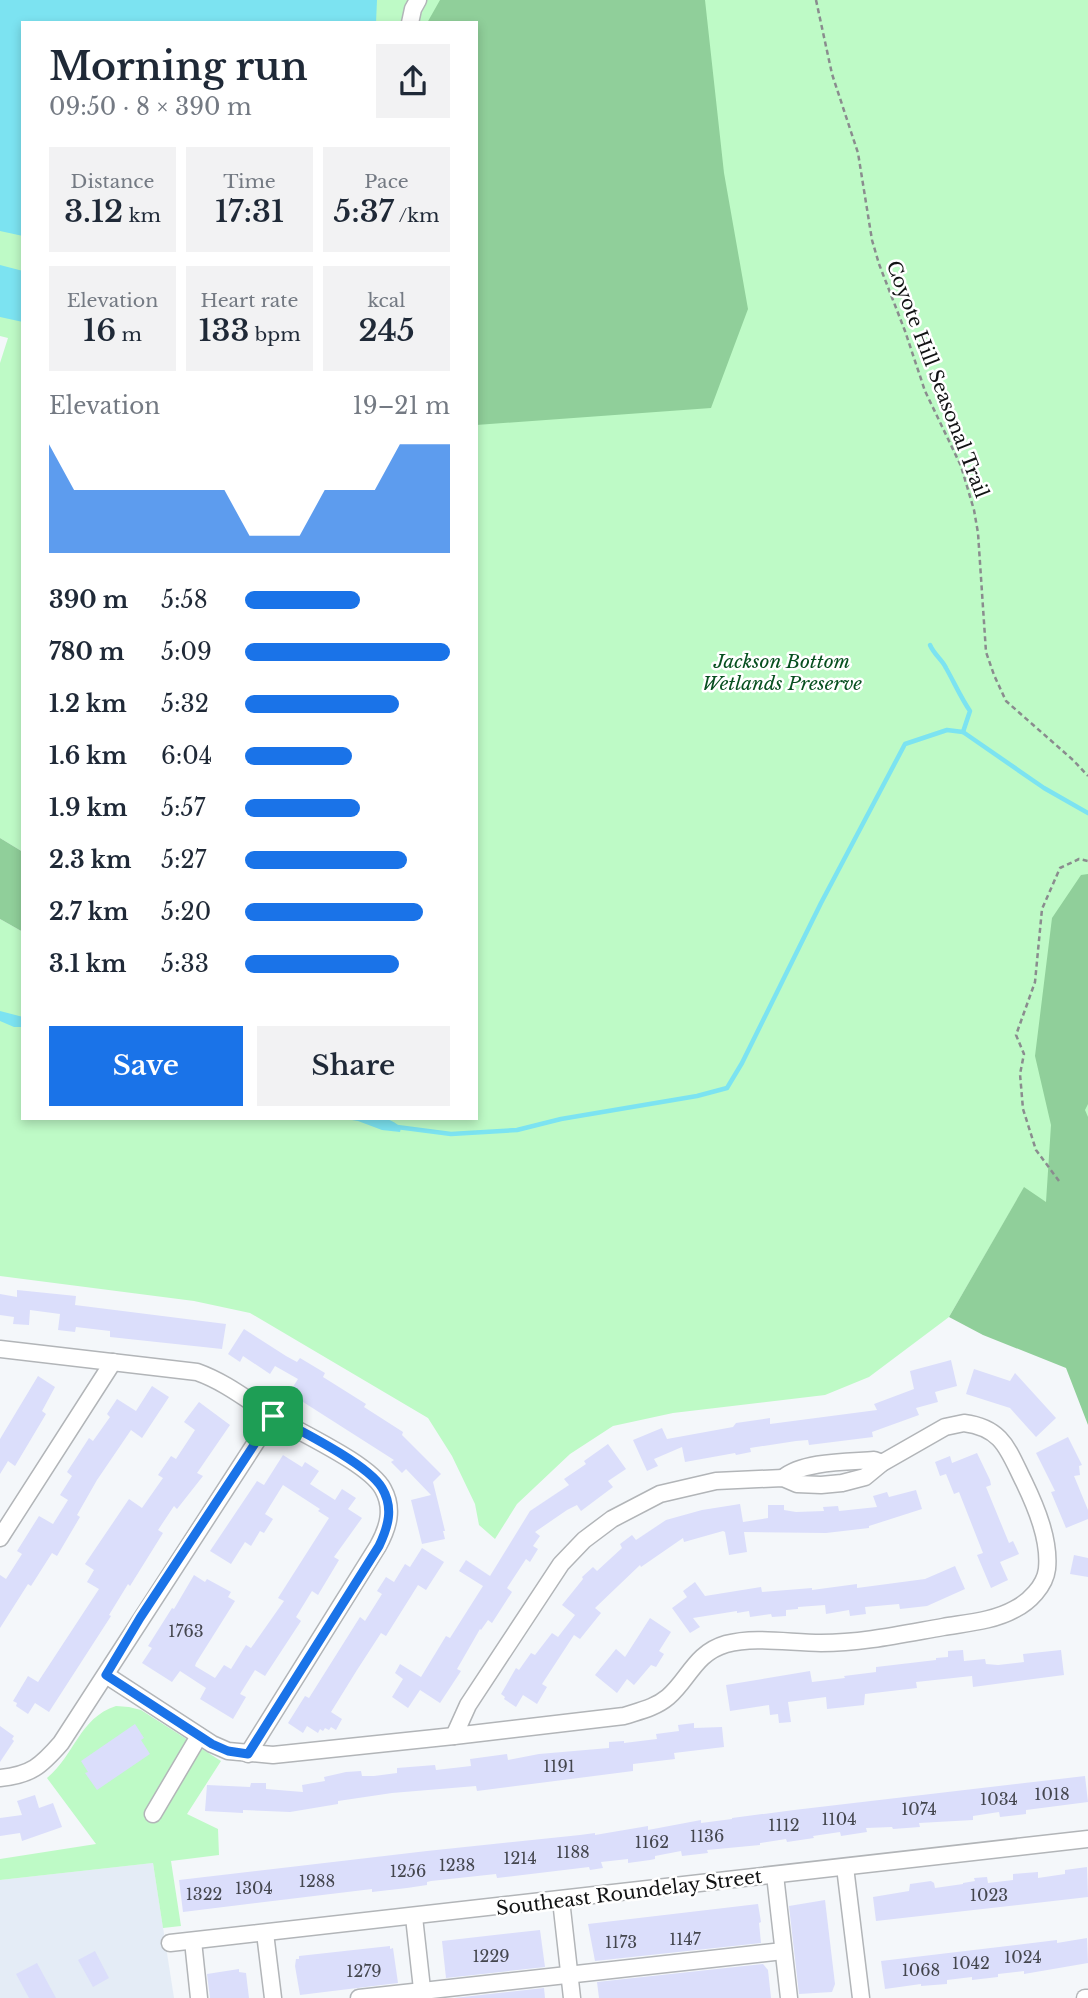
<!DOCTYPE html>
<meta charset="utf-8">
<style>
:root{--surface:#fff;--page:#f2f2f3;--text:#1f2937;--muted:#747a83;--accent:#1a73e8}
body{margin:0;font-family:"Libre Baskerville",serif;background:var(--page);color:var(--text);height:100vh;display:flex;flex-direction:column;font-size:26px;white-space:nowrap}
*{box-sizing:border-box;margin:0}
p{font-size:23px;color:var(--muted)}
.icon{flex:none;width:38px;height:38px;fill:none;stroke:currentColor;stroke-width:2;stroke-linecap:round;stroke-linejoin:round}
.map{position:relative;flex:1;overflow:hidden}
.drawer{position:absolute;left:21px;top:21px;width:457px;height:1099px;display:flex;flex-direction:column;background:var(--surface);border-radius:0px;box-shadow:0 4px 10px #0003}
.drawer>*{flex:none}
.pin{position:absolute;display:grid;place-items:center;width:60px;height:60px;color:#fff;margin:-30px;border-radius:14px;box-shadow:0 4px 10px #0006}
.round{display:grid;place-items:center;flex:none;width:74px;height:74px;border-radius:0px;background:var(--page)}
.summary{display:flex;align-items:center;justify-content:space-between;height:119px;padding:0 28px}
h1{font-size:38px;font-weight:600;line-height:52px}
.metrics{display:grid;grid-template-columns:repeat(3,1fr);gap:10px;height:119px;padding:7px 28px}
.metrics div{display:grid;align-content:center;border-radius:0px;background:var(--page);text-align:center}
.metrics b{font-size:30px;font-weight:600}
.metrics small{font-size:19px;font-weight:400}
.metrics p{font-size:19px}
.chart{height:196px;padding:14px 28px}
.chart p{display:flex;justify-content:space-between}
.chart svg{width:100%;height:126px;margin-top:7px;fill:var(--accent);opacity:.7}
.button{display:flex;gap:14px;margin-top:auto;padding:14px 28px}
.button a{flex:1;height:80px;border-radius:0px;background:var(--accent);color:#fff;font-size:28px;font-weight:600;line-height:80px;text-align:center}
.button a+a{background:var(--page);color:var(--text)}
ul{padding:0 28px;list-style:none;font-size:23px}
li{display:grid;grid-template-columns:112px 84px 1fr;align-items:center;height:52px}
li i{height:18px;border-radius:9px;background:var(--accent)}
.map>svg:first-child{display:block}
.built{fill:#e4ecf6}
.green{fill:#befac6}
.forest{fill:#90cf9a}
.water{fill:#7ce3f1}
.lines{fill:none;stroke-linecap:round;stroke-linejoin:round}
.stream{stroke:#7ce3f1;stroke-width:4.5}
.building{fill:#dbdefb}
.minor-casing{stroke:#b2b5b8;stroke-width:19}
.path{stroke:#8a8c8e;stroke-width:2.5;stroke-dasharray:5 3.5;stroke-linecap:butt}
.minor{stroke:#fff;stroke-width:16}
.route-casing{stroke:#fff;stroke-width:14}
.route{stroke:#1a73e8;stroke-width:9}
.labels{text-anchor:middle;stroke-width:5;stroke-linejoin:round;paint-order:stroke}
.number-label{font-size:16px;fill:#44464e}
.street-label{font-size:19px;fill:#121314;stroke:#fff}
.park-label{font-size:19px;font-style:italic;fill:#074f1f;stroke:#fff}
</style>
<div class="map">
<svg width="1088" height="1998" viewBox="0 0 1088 1998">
<rect width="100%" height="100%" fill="#f4f7fa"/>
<!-- built -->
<polygon class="built" points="153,1863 174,1998 0,1998 0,1880"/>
<!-- green -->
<g class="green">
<polygon points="0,0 1088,0 1088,1314 1024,1188 949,1317 869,1377 825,1395 673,1413 613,1426 570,1454 517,1504 495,1539 479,1525 475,1504 452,1456 428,1418 250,1313 194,1301 0,1276 0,919 23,932 23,1118 476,1118 476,23 23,23 23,852 0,838 0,363 8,338 0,336"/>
<path d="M116 1706 129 1707 141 1710 221 1761 187 1814 218 1829 219 1855 171 1861 181 1926 163 1928 153 1863 0 1880V1859L96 1844 47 1778C75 1755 79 1718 116 1706Z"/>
</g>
<!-- forest -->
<g class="forest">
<polygon points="440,0 705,0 724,173 748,309 711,408 476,425 476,23 427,23"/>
<polygon points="0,838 23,852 23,932 0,919"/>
<polygon points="1088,874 1088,1104 1085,1110 1088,1117 1088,1425 1066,1368 983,1335 949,1317 1024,1187 1046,1202 1051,1125 1035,1056 1052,918 1081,875"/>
</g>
<!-- water -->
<g class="water">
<polygon points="0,0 377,0 376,23 23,23 23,236 0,231"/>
<polygon points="0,265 23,271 23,322 0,317"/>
<polygon points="0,1011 23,1017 23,1027 14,1027 0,1021"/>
<path d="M340 1118C359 1118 388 1112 401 1128L400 1132 382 1130 358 1121Z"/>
</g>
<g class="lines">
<!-- stream -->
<g class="stream">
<path d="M930 645C935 656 942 659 946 668 954 682 961 698 970 711L963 732"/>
<polyline points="397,1127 451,1134 517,1130 561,1119 697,1096 727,1088 742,1063 821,903 905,744 947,730 963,732 1044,788 1088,813"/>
</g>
</g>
<!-- building -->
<g class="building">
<polygon points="17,1290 76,1296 75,1305 226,1324 222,1349 110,1337 110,1331 76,1327 75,1332 58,1330 60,1314 30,1310 29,1325 13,1324 14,1317 0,1315 0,1294 17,1297"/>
<polygon points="244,1329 286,1356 297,1362 300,1358 325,1373 323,1377 366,1404 364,1407 403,1432 402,1435 441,1474 433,1482 445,1531 443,1531 445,1539 422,1544 411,1500 431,1495 406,1469 402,1473 391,1462 394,1460 289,1393 298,1379 275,1366 270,1374 243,1356 240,1362 228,1354"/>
<polygon points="951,1360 957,1386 935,1392 938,1402 916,1408 919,1415 872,1432 873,1437 809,1445 808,1440 796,1441 750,1448 751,1452 736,1455 735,1453 685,1462 682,1447 654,1459 658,1466 647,1471 633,1440 662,1428 667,1439 733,1427 736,1423 770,1418 770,1424 877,1410 874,1404 914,1389 910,1371"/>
<polygon points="974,1369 1010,1381 1015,1373 1056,1418 1036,1437 1010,1408 966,1394"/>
<polygon points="38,1376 55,1387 42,1411 46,1414 15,1466 8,1461 0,1474 0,1439"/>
<polygon points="152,1386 169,1397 142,1438 131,1430 97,1480 77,1515 80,1517 57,1556 52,1553 31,1586 28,1584 0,1628 0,1575 6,1579 22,1554 17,1551 39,1516 53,1524 68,1500 60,1495 72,1476 67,1472 89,1438 93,1441 110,1417 107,1414 117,1399 136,1411"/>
<polygon points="199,1402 230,1425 197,1473 203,1476 177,1509 174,1506 158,1530 163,1533 130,1586 128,1584 109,1615 111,1616 49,1712 35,1703 28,1714 16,1706 17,1703 13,1701 28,1676 38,1682 99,1589 87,1582 94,1570 85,1564 129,1499 142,1508 163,1478 158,1475 171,1456 176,1459 195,1430 184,1422"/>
<polygon points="1068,1437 1082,1465 1079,1466 1080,1475 1074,1476 1088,1510 1088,1519 1066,1528 1051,1492 1055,1491 1036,1453"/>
<polygon points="608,1444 626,1469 608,1481 613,1487 581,1511 577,1505 567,1510 535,1532 540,1536 533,1546 538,1549 530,1562 526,1559 507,1588 512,1592 492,1623 488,1620 481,1630 480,1629 457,1669 461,1671 440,1703 420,1690 408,1708 392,1697 403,1679 395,1673 400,1664 421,1677 446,1636 450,1638 483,1586 459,1571 466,1560 490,1576 530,1511 569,1485 564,1479 586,1464 584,1461"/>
<polygon points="977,1453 990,1480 991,1485 986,1487 1009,1543 1013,1541 1019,1554 1000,1562 1008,1580 991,1588 977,1555 983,1553 959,1492 954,1494 946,1474 940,1476 935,1462 950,1456 952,1463"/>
<polygon points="283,1455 302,1467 305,1462 319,1471 310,1484 335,1500 342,1489 356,1498 348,1509 362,1518 334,1557 339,1560 318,1595 312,1591 296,1617 301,1621 265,1676 255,1670 240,1694 246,1697 233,1719 200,1699 206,1688 180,1671 172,1682 142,1663 152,1648 148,1646 172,1608 174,1609 194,1575 205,1582 207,1579 231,1592 228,1597 235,1601 196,1663 195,1666 215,1678 224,1665 231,1669 246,1645 251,1648 284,1601 278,1598 329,1518 318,1511 320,1509 283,1485 265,1514 273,1519 264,1533 260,1531 251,1546 245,1542 231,1564 210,1551 257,1481 264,1485"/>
<polygon points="916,1490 922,1509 869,1526 869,1528 826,1533 744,1532 747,1552 729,1555 725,1532 723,1531 684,1542 683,1538 641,1567 640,1565 595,1608 601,1613 580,1639 574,1635 542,1684 547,1687 537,1704 523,1695 516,1707 504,1699 505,1697 501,1694 516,1668 519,1670 531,1653 535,1655 552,1633 558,1637 575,1615 562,1605 583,1579 582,1577 593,1567 597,1571 622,1548 620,1544 632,1535 636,1540 666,1520 702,1510 740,1504 743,1522 768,1518 768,1505 784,1505 784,1510 796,1512 824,1511 823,1507 838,1506 839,1511 877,1507 873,1496 887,1492 889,1497"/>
<polygon points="422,1548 444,1562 426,1590 418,1585 386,1636 381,1633 357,1670 331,1712 342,1719 336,1730 331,1727 329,1730 325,1728 323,1731 320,1729 318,1733 307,1726 303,1733 288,1723 305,1696 309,1698 360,1617 365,1621 382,1594 377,1591 386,1577 394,1582 405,1564 410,1567"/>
<polygon points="1074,1555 1088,1558 1088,1577 1070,1574"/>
<polygon points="955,1566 965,1589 927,1606 900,1609 899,1604 865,1607 866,1614 850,1616 849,1610 826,1614 825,1605 798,1607 798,1609 786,1610 786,1616 772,1617 771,1614 750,1617 749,1611 737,1613 737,1611 693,1618 700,1627 690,1633 672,1608 687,1597 683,1591 695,1582 705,1596 761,1587 762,1592 812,1588 812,1590 857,1584 857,1588 925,1579"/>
<polygon points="650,1618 671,1632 659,1651 664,1654 656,1667 651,1665 634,1685 627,1679 617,1693 595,1675 616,1649 625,1657"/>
<polygon points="963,1650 964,1661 985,1659 986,1664 998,1665 1024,1662 1023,1654 1061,1650 1064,1675 973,1687 972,1676 916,1682 917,1688 865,1694 864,1705 827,1709 826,1697 788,1702 791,1722 779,1723 778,1714 770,1715 769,1705 730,1711 726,1685 810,1671 812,1682 845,1678 844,1676 876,1672 876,1667 936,1660 936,1658 948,1657 948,1651"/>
<polygon points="694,1723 694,1728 722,1727 724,1747 674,1753 675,1759 633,1764 633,1771 477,1791 476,1786 392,1793 338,1801 338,1804 290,1812 243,1810 243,1813 205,1811 207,1785 250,1787 251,1783 266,1783 266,1789 303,1792 302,1785 325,1781 324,1777 346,1772 361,1771 362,1776 374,1776 397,1773 397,1768 435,1765 436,1770 471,1766 470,1759 507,1754 508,1760 539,1754 609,1748 609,1742 624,1741 624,1743 657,1739 656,1734 679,1731 678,1725"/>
<polygon points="135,1724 144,1738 141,1740 150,1754 97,1790 85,1773 88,1772 81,1761"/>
<polygon points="0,1726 14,1736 12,1739 14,1741 0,1762"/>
<polygon points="1085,1776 1088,1802 1026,1810 1026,1814 1000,1817 999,1812 973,1816 973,1820 919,1823 920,1827 893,1829 892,1827 866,1828 867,1832 841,1836 840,1832 813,1836 814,1838 787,1842 786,1839 760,1843 760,1845 707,1850 708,1853 682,1856 681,1851 655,1856 655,1859 650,1860 628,1863 628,1859 601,1862 603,1868 590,1870 589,1867 497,1878 496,1874 431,1881 427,1882 427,1885 407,1888 372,1892 372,1889 183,1912 179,1880 427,1851 580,1835 595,1833 595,1835 648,1826 648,1830 701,1820 701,1823 732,1819 732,1818 794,1810"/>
<polygon points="35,1795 39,1808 53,1803 62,1827 22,1841 20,1833 0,1836 0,1818 22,1815 17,1801"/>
<polygon points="1087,1867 1088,1897 876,1921 873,1897 909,1891 910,1884 931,1881 934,1883 935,1888 963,1884 963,1883 975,1881 974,1878 987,1877 988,1883 1013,1880 1013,1874 1038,1872 1038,1878 1065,1874 1065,1870"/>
<polygon points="825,1900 835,1984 832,1992 799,1994 789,1906"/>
<polygon points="758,1904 761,1922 759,1923 761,1943 595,1961 588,1924"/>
<polygon points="540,1930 545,1967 446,1978 442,1941"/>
<polygon points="1087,1938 1088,1963 1024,1974 1024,1971 998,1974 998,1977 972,1980 972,1977 947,1980 947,1984 921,1986 921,1984 885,1989 881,1961 1057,1940 1057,1943"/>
<polygon points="390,1946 390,1949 393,1948 398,1983 300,1995 295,1966 296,1959 299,1959 299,1956"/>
<polygon points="95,1951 109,1978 93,1987 78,1960"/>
<polygon points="37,1963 56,1998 29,1998 16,1974"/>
<polygon points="763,1964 768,1970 771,1998 599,1998 597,1982"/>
<polygon points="239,1969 239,1972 246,1973 249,1998 210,1998 207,1974"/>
<polygon points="544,1988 545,1998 454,1998"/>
</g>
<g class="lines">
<defs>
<g id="minor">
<polyline points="410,23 413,9 418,0"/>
<path d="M0 1349 197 1372C225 1382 246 1399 271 1415 298 1432 369 1463 383 1489 394 1509 388 1528 378 1546L248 1754"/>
<path d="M964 1423C1003 1428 1008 1450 1024 1482 1036 1507 1050 1540 1047 1569 1045 1586 1029 1602 1015 1609 994 1621 966 1623 943 1627 903 1634 862 1643 821 1643 791 1643 755 1636 726 1644 695 1653 689 1679 668 1697 655 1708 639 1711 624 1716L454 1736 468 1705 561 1564 584 1540 612 1519 660 1494 716 1481 783 1478 797 1484 821 1485 842 1483 865 1477 882 1463 945 1427Z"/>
<path d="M783 1478C803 1461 848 1462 874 1460L882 1463"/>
<polyline points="0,1538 113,1362"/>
<polyline points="106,1675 212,1744 228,1751 273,1755 454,1736"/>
<path d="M0 1778C31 1775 41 1766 61 1743L273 1416"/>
<polyline points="153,1814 199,1736"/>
<polyline points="845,1867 861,1998"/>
<polyline points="775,1875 789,1998"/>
<polyline points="561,1900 572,1998"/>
<polyline points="414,1917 423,1998"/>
<polyline points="265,1933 273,1998"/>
<polyline points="193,1941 199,1998"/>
<polyline points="170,1943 1088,1839"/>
<polyline points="359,1998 783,1951"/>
<polyline points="1085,1998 1088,1998"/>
</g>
</defs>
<!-- minor casing -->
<use href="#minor" class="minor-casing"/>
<!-- path -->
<g class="path">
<polyline points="816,0 832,74 858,153 872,240 879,264 905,331 925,391 961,466 974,510 978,533 986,652 994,675 1006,701 1073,760 1088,776"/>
<polyline points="1059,1181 1036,1150 1023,1109 1020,1074 1024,1054 1016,1035 1035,982 1042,909 1060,868 1079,859 1088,861"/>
</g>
<!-- minor -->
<use href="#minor" class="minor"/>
</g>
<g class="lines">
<defs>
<path id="route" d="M273 1416C299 1430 368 1464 382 1488 394 1508 388 1527 379 1546L248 1754 228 1751 212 1744 106 1675 140 1618Z"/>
</defs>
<!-- route casing -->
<use href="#route" class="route-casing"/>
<!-- route -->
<use href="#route" class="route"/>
</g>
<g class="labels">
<!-- number labels -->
<g class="number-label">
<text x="186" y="1637">1763</text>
<text x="559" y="1772">1191</text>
<text x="1052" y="1800">1018</text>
<text x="999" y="1805">1034</text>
<text x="919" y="1815">1074</text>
<text x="839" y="1825">1104</text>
<text x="784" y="1831">1112</text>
<text x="707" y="1842">1136</text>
<text x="652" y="1848">1162</text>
<text x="573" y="1858">1188</text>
<text x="520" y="1864">1214</text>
<text x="457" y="1871">1238</text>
<text x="408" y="1877">1256</text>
<text x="317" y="1887">1288</text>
<text x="254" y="1894">1304</text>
<text x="204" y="1900">1322</text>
<text x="989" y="1901">1023</text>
<text x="685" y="1945">1147</text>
<text x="621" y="1948">1173</text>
<text x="491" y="1962">1229</text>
<text x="1023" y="1963">1024</text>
<text x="971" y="1969">1042</text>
<text x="921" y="1976">1068</text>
<text x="364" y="1977">1279</text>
</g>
<!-- street labels -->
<g class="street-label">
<text transform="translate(938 379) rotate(69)" y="7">Coyote Hill Seasonal Trail</text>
<text transform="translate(629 1892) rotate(-7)" y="7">Southeast Roundelay Street</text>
</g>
<!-- park labels -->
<g class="park-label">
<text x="782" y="668">Jackson Bottom<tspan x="782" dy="22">Wetlands Preserve</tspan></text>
</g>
</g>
</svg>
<div class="pin" style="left:273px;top:1416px;background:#1e9e55"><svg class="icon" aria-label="arrive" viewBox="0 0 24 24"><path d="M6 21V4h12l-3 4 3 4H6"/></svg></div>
<section class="drawer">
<div class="summary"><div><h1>Morning run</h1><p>09:50 · 8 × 390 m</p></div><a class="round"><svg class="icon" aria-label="share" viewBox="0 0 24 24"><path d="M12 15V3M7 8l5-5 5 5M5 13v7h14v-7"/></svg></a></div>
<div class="metrics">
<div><p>Distance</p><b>3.12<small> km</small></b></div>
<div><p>Time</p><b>17:31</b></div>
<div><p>Pace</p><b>5:37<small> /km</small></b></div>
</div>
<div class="metrics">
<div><p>Elevation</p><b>16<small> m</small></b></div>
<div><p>Heart rate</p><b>133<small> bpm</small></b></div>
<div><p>kcal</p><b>245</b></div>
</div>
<div class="chart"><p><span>Elevation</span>19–21 m</p>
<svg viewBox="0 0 160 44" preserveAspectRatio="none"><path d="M0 44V6L10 22L20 22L30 22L40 22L50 22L60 22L70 22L80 38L90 38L100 38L110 22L120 22L130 22L140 6L150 6L160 6V44z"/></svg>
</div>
<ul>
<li><b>390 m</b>5:58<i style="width:56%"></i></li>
<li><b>780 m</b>5:09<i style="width:100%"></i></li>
<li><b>1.2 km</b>5:32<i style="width:75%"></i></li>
<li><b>1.6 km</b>6:04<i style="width:52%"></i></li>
<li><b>1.9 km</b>5:57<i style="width:56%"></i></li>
<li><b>2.3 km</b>5:27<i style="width:79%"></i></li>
<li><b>2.7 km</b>5:20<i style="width:87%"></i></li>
<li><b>3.1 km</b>5:33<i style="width:75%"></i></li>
</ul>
<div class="button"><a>Save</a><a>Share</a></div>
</section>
</div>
